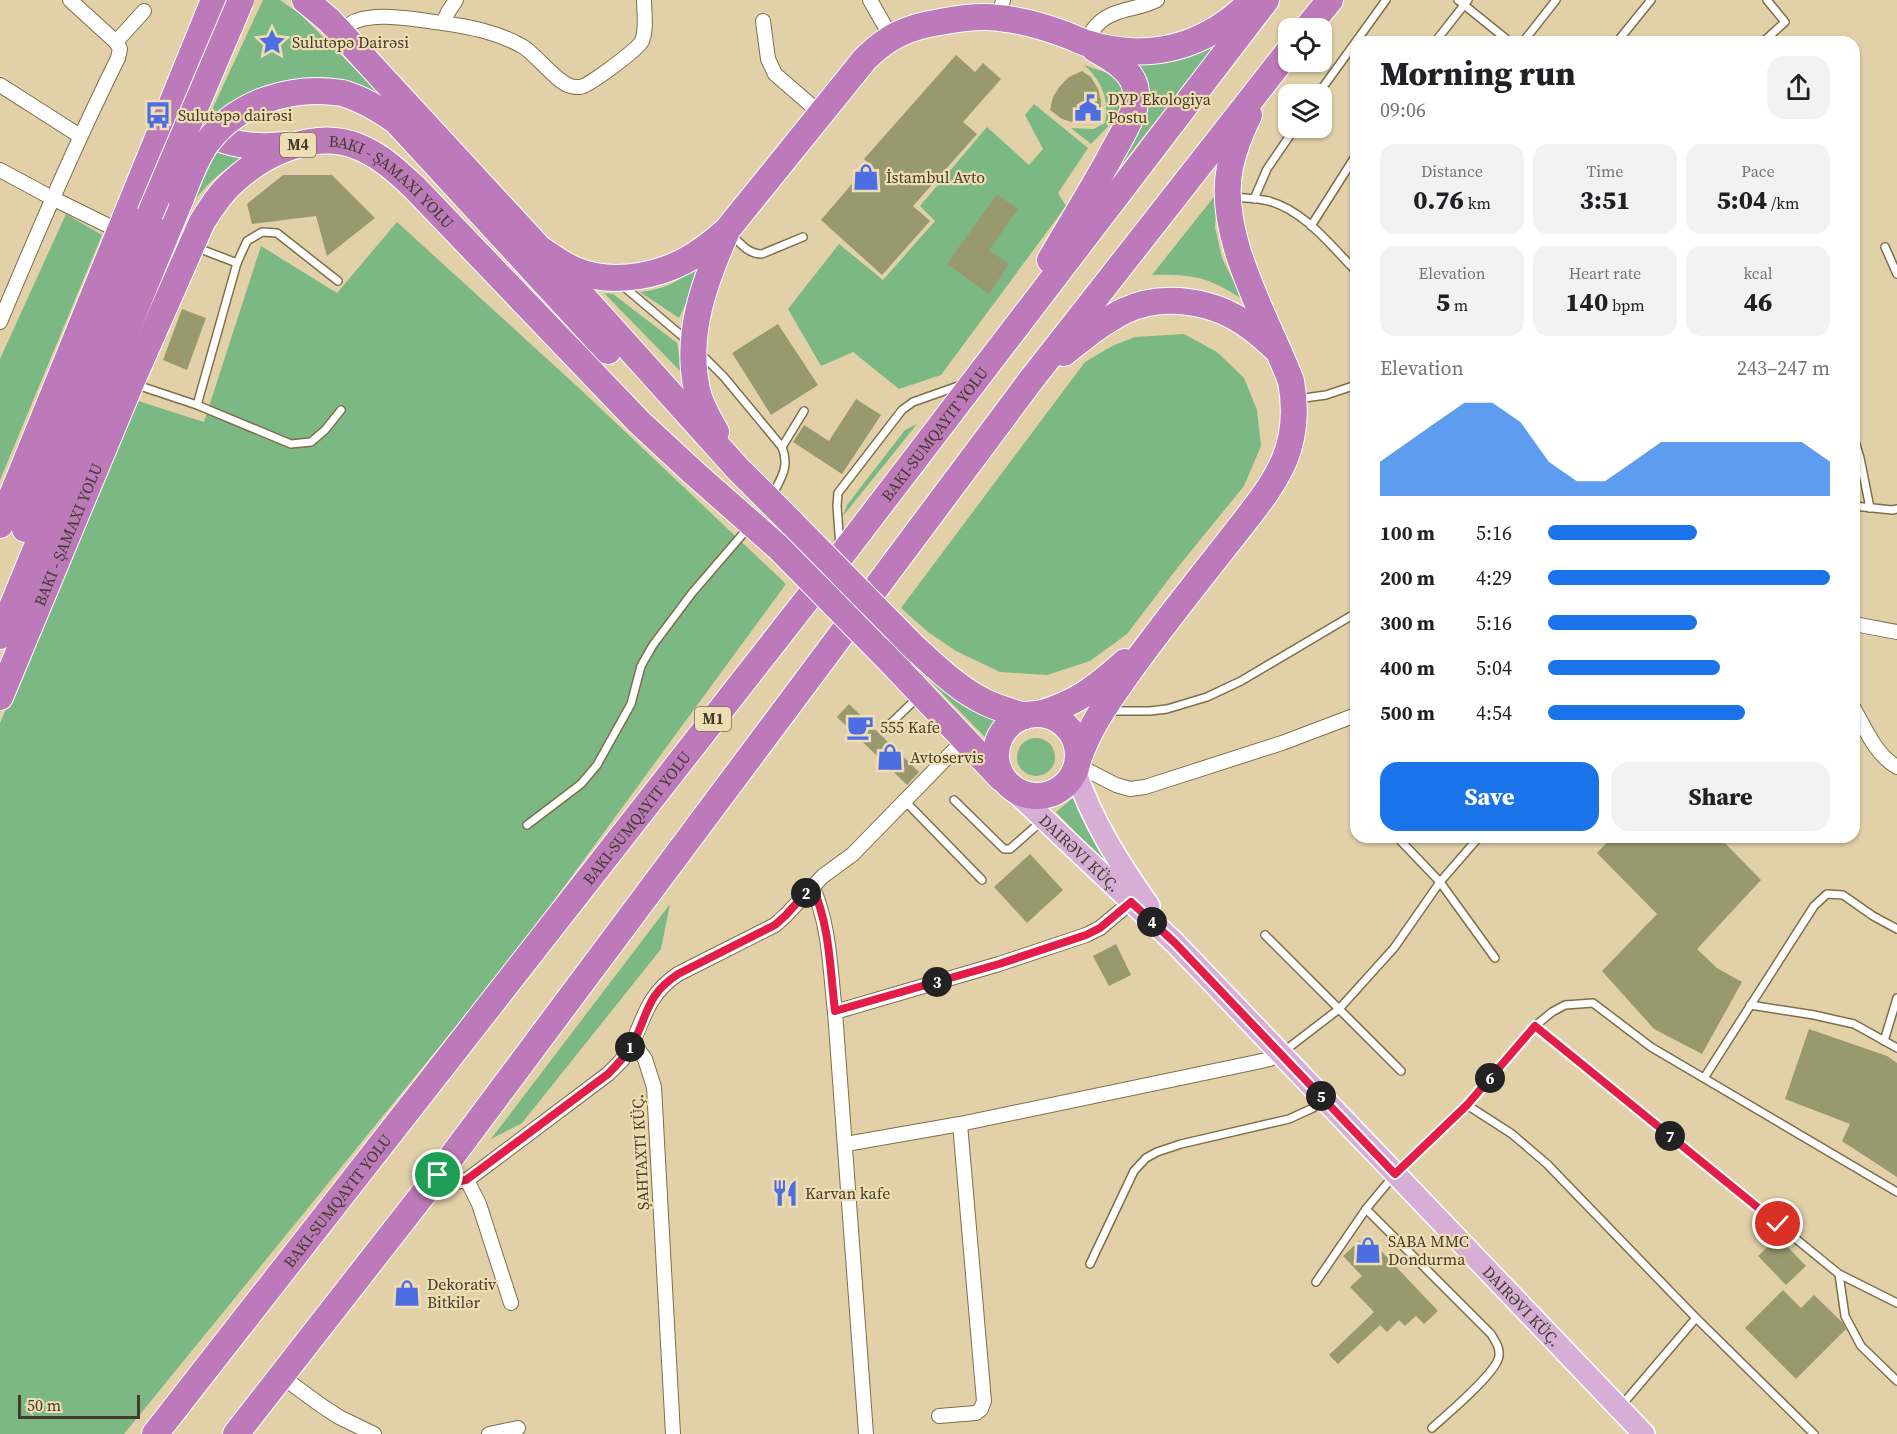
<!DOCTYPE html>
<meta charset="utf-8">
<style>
:root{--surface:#fff;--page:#f2f2f2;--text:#202124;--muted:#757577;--accent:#1a73e8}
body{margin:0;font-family:"Source Serif 4",serif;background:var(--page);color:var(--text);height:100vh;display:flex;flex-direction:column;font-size:22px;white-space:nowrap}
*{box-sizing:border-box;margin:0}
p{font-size:20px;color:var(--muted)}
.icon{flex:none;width:33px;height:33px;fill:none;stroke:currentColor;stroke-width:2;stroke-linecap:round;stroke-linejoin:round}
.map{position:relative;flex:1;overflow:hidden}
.panel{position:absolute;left:1350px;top:36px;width:510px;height:807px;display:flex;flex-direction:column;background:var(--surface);border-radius:18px;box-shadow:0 2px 4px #0004}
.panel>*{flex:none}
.controls{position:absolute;left:1278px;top:18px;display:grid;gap:12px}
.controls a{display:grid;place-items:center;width:54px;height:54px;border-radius:12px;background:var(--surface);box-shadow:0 2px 4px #0004;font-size:30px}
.scale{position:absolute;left:18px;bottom:15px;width:122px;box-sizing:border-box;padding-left:6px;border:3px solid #433c2b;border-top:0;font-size:16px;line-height:21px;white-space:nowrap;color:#433c2b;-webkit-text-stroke:4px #efdeb4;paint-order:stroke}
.pin{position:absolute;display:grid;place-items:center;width:51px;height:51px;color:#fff;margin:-26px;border:3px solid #fff;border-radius:50%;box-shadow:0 2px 6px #0007}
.km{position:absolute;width:30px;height:30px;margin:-15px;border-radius:50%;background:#222;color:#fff;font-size:16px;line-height:30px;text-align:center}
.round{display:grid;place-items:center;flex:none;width:63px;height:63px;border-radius:18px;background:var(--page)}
.overview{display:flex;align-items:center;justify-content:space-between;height:102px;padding:0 30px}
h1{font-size:33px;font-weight:800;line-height:45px}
.figures{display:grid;grid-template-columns:repeat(3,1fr);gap:9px;height:102px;padding:6px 30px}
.figures div{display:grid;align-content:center;border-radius:15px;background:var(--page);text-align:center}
.figures b{font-size:26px;font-weight:800}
.figures small{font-size:16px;font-weight:400}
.figures p{font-size:16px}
.chart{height:168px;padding:12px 30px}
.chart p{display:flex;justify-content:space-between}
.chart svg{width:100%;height:108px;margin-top:6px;fill:var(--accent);opacity:.7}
.primary-button{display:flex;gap:12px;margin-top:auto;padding:12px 30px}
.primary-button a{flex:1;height:69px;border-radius:18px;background:var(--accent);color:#fff;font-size:24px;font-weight:800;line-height:69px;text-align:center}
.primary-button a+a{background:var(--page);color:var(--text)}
ul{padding:0 30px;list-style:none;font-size:20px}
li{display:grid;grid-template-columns:96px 72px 1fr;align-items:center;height:45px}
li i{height:15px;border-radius:8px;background:var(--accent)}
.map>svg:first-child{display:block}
.green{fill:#7bb884}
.building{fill:#999970}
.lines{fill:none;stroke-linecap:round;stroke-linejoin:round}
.lane-casing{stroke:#7e6f49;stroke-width:10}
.street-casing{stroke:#7e6f49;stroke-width:16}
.primary-casing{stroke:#fff;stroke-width:24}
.highway-casing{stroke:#fff;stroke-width:28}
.lane{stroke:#fff;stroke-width:7}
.street{stroke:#fff;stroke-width:14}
.primary{stroke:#d7afd6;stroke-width:21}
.highway{stroke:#bd7aba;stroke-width:26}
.highway-bridge-casing{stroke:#fff;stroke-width:28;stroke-linecap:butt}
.highway-bridge{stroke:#bd7aba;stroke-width:26}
.route-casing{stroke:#fff;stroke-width:12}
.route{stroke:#e11d48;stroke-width:8}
.labels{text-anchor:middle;stroke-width:4.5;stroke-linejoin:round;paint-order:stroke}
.shield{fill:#efdeb4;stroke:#776d54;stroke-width:1.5}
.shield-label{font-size:15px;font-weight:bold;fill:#433c2b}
.poi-label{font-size:16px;fill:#433c2b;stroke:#efdeb4;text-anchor:start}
.street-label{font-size:16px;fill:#433c2b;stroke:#efdeb4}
</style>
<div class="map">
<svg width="1897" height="1434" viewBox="0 0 1897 1434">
<rect width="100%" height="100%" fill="#e2d1a8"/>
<!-- green -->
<g class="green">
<polygon points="263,0 280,0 300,14 386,100 337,83 197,142"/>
<path d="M1218 41 1094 200 1149 90 1147 78 1128 61C1162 65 1188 59 1218 41Z"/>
<path d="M1084 65 1117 76 1125 88 1123 111 1091 144 1071 128 1094 129 1105 123C1110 99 1101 80 1084 65Z"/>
<polygon points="1034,104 1088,148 1058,193 1066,206 941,375 899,389 853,352 821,366 788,309 839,244 883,280 935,221 920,206 987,127 1029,165 1043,149 1025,115"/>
<path d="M218 148 245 157C219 172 208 183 189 207L206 167Z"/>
<path d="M1217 193 1215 227 1222 258 1243 300C1210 277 1191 274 1152 275Z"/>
<polygon points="66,214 102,235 0,480 0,359"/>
<polygon points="397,222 580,389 786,584 514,955 124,1434 0,1434 0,723 135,400 204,422 261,246 337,293"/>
<path d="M708 257 679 318 640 292C673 288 684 277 708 257Z"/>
<polygon points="604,293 613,294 677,343 684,375"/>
<polygon points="1184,334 1217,352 1244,378 1257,410 1261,446 1244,486 1178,567 1127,634 1090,661 1047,675 1000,672 956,651 928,632 901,608 1085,362 1112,346 1135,337"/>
<polygon points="917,424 843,516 847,505 905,430"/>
<polygon points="927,678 952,697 971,708 1006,718 986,738"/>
<circle cx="1036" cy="757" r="19"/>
<polygon points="1075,796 1127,886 1056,812"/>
<polygon points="670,904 661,949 522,1123 491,1139"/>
</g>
<!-- building -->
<g class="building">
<polygon points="956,55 975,72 983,63 1001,79 963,122 977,134 913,206 930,221 882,275 821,220 869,164 864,159"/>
<polygon points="1082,71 1091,77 1098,89 1101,101 1101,119 1089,123 1075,123 1062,119 1050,110 1053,97 1060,86 1069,77"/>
<polygon points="283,175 332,175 375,218 327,256 316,216 252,224 247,204"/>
<polygon points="997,194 1018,209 989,250 1009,264 989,294 947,264"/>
<polygon points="182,309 206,318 187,370 163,360"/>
<polygon points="778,324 818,385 771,415 732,353"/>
<polygon points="856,399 881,415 842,474 793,442 804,425 829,441"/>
<polygon points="849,704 919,772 907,785 837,717"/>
<polygon points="1612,837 1719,837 1761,880 1697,949 1717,968 1742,982 1702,1054 1654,1029 1602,971 1657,914 1597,853"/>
<polygon points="1030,854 1063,890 1027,923 994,887"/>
<polygon points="1116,944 1131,975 1109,986 1093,956"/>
<polygon points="1809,1029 1887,1056 1897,1063 1897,1177 1842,1141 1850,1124 1785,1099"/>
<polygon points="1366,1235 1438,1311 1424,1324 1416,1316 1405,1326 1399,1320 1387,1332 1380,1325 1338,1364 1329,1355 1374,1312 1350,1287 1362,1276 1343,1256"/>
<polygon points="1778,1237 1806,1266 1786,1285 1758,1256"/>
<polygon points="1783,1290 1801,1308 1814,1295 1843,1323 1846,1329 1796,1379 1745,1328"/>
</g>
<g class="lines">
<defs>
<g id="lane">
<polyline points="1458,0 1510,42"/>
<polyline points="1435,42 1468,0"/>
<polyline points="1523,42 1556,0"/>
<polyline points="1617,42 1651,0"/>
<polyline points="1763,42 1785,22 1767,0"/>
<polyline points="1318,94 1386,0"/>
<path d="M1232 197C1244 198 1258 198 1269 201 1305 211 1331 246 1356 271"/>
<polyline points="1254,199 1267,169 1295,128"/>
<polyline points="1311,226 1356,155"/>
<path d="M732 235C741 244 748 254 762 254L803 237"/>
<polyline points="195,247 237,263 247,241 262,232 277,233 338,281"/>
<polyline points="1885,247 1897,274"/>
<polyline points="623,286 688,341"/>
<path d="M700 353 724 377 782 447C790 467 781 478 772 496"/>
<polyline points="137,385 197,405 291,444 311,442 325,430 341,410"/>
<polyline points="1297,399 1326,395 1356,385"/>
<polyline points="197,405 237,263"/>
<polyline points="1854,438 1860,458 1870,508"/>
<polyline points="782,447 804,411"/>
<polyline points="1854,506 1892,510 1897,509"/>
<polyline points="840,547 837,506 838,493 902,410 913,402 961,385"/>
<polyline points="1110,711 1150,711 1167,709 1207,697 1241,681 1356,613"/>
<polyline points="885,729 918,697"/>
<polyline points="904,800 982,880"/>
<polyline points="954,800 1004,849 1010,849 1043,820"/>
<polyline points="527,825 581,784 597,765 631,704 641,666 653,645 692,593 748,528"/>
<polyline points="1397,837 1440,882 1495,958"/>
<polyline points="1265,935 1401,1071"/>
<polyline points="1750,1005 1814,1015 1854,1024 1897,1048"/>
<polyline points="1535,1026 1839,1274 1897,1303"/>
<polyline points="1884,1041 1897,998"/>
<polyline points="1283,1052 1339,1009 1394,948 1440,882 1479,837"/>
<polyline points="1704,1078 1814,906 1827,894 1843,895 1873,916 1897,929"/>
<polyline points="1467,1105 1512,1134 1547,1164 1696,1318 1814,1434"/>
<path d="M1366 1209 1491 1334C1495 1341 1500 1347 1499 1356 1497 1373 1446 1415 1432 1428"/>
<polyline points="1090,1264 1134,1171 1146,1158 1157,1152 1181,1144 1289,1119 1313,1108 1322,1100"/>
<polyline points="1839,1274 1845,1316 1861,1346 1897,1381"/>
<polyline points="1316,1282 1366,1209 1395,1174 1467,1105 1535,1026 1552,1012 1565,1005 1593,1003 1651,1047 1897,1192"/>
<polyline points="1621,1406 1696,1318"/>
</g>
<g id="street">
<polyline points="870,0 891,37"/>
<polyline points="999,18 1003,0"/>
<polyline points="763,21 768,59 775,74 820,113"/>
<path d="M443 23C470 27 497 32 522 46 537 55 557 83 571 86 572 87 579 87 580 87 589 86 638 49 642 41 647 28 644 13 644 0"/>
<path d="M340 32C345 28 350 23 356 21 380 12 418 20 443 23L448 12 456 0"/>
<polyline points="116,42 144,11"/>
<path d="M1085 43C1089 36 1093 28 1099 23 1114 8 1139 10 1157 0"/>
<polyline points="0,85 80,136"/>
<polyline points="0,170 52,198 119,231"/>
<path d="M0 322C37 233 75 145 118 58L120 49 116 42 70 0"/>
<polyline points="1854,624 1897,632"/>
<path d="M1854 709C1866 730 1876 755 1897 767"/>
<polyline points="1077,765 1116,785 1130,789 1145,787 1282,743 1356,715"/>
<path d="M812 886C830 925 830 970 835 1012"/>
<polyline points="846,1144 960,1124 1257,1062 1270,1059 1281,1054"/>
<polyline points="438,1175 454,1182 467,1180 608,1074 623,1059 633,1042"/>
<polyline points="467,1180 479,1204 511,1303"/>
<polyline points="281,1376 322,1406 339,1417 374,1434"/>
<polyline points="939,1416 976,1413 981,1409 984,1401 960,1124"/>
<polyline points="489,1434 518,1428"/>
<path d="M673 1434 654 1087 645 1059 633 1042C645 1013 651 992 678 974L775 925 786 915 823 876 853 854 965 739"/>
<polyline points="866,1434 835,1012 999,964 1086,935 1100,928 1131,902"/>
</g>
<g id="primary">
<path d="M1075 770C1092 821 1119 863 1149 906"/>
<path id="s1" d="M1010 787 1175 943 1644 1434"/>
</g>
<g id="highway">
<polyline points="305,0 329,20 540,249 738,469 793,524"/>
<polyline points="1307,28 1330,0"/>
<path d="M342 93C363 99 379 109 396 121L608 351"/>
<path d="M188 96C192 144 248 149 285 145"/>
<path d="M540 249C551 256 563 265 575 270 615 287 668 275 702 250 711 244 719 237 727 230L865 59C888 36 908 27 940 22 960 18 980 15 999 18 1019 20 1042 26 1061 33 1070 36 1078 40 1086 43 1150 63 1206 47 1253 0"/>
<path d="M1050 260C1070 226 1090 193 1109 159 1117 143 1128 127 1134 109 1136 102 1137 94 1135 86 1130 68 1110 58 1095 49"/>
<path d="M1064 353C1083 338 1102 322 1124 311 1164 292 1216 301 1250 327 1259 333 1267 341 1275 348"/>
<path d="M716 432C709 419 700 405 697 390 685 334 704 283 726 233"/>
<polyline points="0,525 214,0"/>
<polyline points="25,529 150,214"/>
<polyline points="0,636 181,198"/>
<path d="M914 647C936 667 958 689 985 702 997 708 1012 712 1025 716"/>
<polyline points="896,667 1001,778"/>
<path id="s2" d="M0 697 131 383 202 222C211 208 220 193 233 182 265 152 316 129 359 147 381 156 398 172 415 188L639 422 694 473 778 547"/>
<circle cx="1037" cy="755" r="41"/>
<path d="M1039 714C1077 703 1096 688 1125 662"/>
<path d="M1078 760C1090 725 1109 700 1130 670 1162 626 1196 583 1230 540 1250 514 1271 490 1284 461 1295 435 1296 408 1291 381 1267 318 1216 235 1230 167 1234 149 1241 131 1249 115"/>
<path id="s3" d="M155 1434 841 556 1266 0"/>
<polyline points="236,1434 438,1175 1031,380 1288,52"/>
</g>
</defs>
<!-- lane casing -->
<use href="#lane" class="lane-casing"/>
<!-- street casing -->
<use href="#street" class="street-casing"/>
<!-- primary casing -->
<use href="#primary" class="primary-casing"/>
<!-- highway casing -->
<use href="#highway" class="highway-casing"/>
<!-- lane -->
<use href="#lane" class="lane"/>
<!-- street -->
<use href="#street" class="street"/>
<!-- primary -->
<use href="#primary" class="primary"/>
<!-- highway -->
<use href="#highway" class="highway"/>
<defs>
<g id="highway-bridge">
<path d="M181 198C188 180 195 160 206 144 236 102 292 85 342 93"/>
<polyline points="150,214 241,0"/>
<polyline points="793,524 914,647"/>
<polyline points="778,547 896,667"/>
</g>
</defs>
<!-- highway-bridge casing -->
<use href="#highway-bridge" class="highway-bridge-casing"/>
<!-- highway-bridge -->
<use href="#highway-bridge" class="highway-bridge"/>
</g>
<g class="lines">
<defs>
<path id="route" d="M438 1175 454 1182 466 1180 608 1074C617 1065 625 1056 632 1045 649 1014 645 996 678 974L775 925 786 915 812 886C830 925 830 970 835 1011L999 964 1086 935 1100 928 1131 902 1175 943 1395 1174 1467 1105 1535 1026 1778 1224"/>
</defs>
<!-- route casing -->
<use href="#route" class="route-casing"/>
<!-- route -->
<use href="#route" class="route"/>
</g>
<!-- icons -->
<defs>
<symbol id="sight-bare" viewBox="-9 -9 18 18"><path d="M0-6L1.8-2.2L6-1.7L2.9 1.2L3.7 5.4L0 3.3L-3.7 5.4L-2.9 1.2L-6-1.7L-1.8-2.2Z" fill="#4c6ee2" stroke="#efdeb4" stroke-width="2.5" paint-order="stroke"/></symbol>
<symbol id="civic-bare" viewBox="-9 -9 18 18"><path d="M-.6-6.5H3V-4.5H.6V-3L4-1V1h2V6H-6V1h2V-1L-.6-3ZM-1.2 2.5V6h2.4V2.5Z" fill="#4c6ee2" stroke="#efdeb4" stroke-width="2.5" paint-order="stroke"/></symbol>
<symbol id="bus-bare" viewBox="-9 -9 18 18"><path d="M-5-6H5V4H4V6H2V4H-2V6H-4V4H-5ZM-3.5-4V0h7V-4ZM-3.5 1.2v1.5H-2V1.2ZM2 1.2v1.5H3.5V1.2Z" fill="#4c6ee2" stroke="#efdeb4" stroke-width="2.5" paint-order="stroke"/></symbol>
<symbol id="shop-bare" viewBox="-9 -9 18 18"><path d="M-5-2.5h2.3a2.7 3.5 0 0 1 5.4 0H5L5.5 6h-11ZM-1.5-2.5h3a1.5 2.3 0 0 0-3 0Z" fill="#4c6ee2" stroke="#efdeb4" stroke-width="2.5" paint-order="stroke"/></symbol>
<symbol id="cafe-bare" viewBox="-9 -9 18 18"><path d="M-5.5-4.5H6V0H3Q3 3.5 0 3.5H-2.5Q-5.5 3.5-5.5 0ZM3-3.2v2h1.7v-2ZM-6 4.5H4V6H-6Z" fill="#4c6ee2" stroke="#efdeb4" stroke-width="2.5" paint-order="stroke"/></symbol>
<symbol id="restaurant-bare" viewBox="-9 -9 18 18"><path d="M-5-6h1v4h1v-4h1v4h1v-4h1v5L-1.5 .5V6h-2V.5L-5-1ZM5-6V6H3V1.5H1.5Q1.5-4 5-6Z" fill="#4c6ee2" stroke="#efdeb4" stroke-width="2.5" paint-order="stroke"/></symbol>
</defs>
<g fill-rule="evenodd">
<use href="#sight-bare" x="253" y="23" width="38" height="38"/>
<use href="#civic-bare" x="1069" y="89" width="38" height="38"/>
<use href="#bus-bare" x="139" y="96" width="38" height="38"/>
<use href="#shop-bare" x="847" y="158" width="38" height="38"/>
<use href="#cafe-bare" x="841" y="708" width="38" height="38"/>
<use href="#shop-bare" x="871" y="738" width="38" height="38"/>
<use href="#restaurant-bare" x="766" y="1174" width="38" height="38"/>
<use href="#shop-bare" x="1349" y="1231" width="38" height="38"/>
<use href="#shop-bare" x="388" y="1274" width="38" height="38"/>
</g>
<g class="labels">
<!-- shield labels -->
<g class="shield">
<rect x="280" y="133" width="36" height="24" rx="4.5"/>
<rect x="695" y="707" width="36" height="24" rx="4.5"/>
</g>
<g class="shield-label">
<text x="298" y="150">M4</text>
<text x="713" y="724">M1</text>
</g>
<!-- poi labels -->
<g class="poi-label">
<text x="292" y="48">Sulutəpə Dairəsi</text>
<text x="1108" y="105">DYP Ekologiya<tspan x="1108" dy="18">Postu</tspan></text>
<text x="178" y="121">Sulutəpə dairəsi</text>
<text x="886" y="183">İstambul Avto</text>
<text x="880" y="733">555 Kafe</text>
<text x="910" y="763">Avtoservis</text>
<text x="805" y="1199">Karvan kafe</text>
<text x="1388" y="1247">SABA MMC<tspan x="1388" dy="18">Dondurma</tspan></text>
<text x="427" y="1290">Dekorativ<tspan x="427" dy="18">Bitkilər</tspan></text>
</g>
<!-- street labels -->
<g class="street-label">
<text dy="6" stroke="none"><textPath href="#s2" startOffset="750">BAKI - ŞAMAXI YOLU</textPath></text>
<text dy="6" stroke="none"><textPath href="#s3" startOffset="1268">BAKI-SUMQAYIT YOLU</textPath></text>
<text dy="6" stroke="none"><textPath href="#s2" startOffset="176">BAKI - ŞAMAXI YOLU</textPath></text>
<text dy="6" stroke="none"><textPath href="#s3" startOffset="782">BAKI-SUMQAYIT YOLU</textPath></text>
<text dy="6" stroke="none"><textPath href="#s1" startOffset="96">DAIRƏVI KÜÇ.</textPath></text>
<text transform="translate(640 1152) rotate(-93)" y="6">ŞAHTAXTI KÜÇ.</text>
<text dy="6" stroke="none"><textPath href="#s3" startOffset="296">BAKI-SUMQAYIT YOLU</textPath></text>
<text dy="6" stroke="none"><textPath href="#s1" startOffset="729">DAIRƏVI KÜÇ.</textPath></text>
</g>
</g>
</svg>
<div class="controls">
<a><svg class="icon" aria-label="locate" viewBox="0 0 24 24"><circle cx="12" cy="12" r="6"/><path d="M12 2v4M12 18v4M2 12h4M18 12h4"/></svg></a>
<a><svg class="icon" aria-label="layers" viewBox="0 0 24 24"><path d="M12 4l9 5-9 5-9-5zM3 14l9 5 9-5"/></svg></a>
</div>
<div class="scale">50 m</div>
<div class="pin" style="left:438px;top:1175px;background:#1e9e55"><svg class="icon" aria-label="arrive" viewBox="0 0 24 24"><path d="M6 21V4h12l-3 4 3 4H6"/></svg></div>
<div class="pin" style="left:1778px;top:1224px;background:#d93025"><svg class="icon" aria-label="check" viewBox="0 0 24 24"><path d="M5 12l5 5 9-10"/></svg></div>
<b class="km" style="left:630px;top:1047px">1</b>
<b class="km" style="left:806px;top:893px">2</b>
<b class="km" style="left:937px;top:982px">3</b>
<b class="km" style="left:1152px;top:922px">4</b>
<b class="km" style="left:1321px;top:1096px">5</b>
<b class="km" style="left:1490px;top:1078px">6</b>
<b class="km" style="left:1670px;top:1136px">7</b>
<section class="panel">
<div class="overview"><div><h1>Morning run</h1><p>09:06</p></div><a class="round"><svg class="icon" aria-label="share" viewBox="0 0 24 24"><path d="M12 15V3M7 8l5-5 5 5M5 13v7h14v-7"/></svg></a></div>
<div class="figures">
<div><p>Distance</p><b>0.76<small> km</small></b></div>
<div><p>Time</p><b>3:51</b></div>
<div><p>Pace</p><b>5:04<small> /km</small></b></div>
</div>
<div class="figures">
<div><p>Elevation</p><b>5<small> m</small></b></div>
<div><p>Heart rate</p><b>140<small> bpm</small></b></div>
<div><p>kcal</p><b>46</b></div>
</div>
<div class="chart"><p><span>Elevation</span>243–247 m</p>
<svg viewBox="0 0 160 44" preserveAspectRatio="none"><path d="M0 44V30L10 22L20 14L30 6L40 6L50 14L60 30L70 38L80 38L90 30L100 22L110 22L120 22L130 22L140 22L150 22L160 30V44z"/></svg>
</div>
<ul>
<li><b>100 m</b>5:16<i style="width:53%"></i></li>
<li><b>200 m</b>4:29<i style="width:100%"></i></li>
<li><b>300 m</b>5:16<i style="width:53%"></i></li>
<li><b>400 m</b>5:04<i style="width:61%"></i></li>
<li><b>500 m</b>4:54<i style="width:70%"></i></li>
</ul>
<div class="primary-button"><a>Save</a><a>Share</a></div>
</section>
</div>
